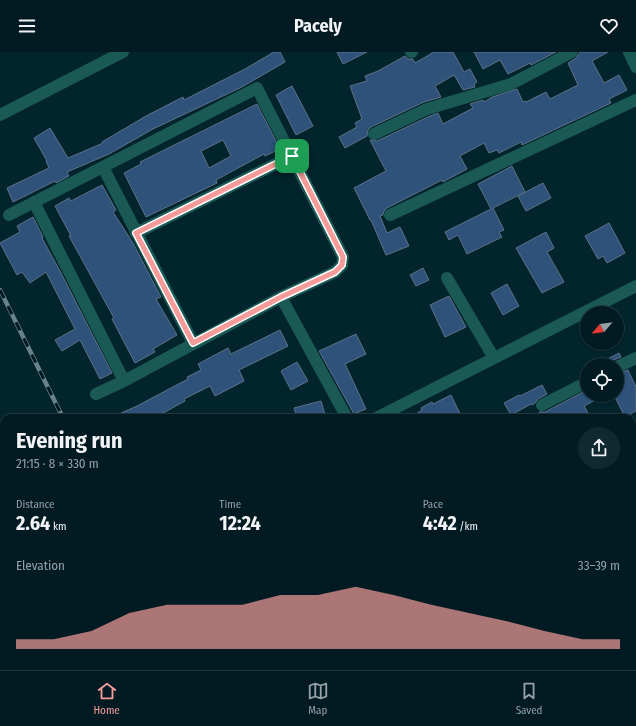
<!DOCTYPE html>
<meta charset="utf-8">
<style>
:root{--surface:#021b22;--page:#10282f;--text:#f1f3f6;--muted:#96a1a5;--line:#233940;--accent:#f59b9a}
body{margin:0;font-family:"Fira Sans Condensed",sans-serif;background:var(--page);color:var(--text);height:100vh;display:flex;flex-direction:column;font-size:15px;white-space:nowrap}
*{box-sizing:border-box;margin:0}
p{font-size:13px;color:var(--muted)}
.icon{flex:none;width:22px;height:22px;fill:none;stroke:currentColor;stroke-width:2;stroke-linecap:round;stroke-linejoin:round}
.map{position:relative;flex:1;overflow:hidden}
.sheet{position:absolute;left:0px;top:362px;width:636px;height:256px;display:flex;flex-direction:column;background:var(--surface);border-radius:12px 12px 0 0;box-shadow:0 1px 3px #0004,0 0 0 1px var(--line)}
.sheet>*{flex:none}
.needle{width:26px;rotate:241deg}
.controls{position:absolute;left:580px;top:254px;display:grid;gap:8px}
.controls a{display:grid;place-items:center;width:44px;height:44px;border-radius:50%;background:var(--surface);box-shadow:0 1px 3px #0004,0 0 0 1px var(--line);font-size:20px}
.pin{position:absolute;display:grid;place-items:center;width:34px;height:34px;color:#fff;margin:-17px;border-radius:8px;box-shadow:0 2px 6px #0006}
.round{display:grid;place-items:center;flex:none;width:42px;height:42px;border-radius:21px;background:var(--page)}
.head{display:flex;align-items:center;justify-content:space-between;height:68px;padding:0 16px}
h1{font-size:22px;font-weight:700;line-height:30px}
.figures{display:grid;grid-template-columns:repeat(3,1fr);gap:6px;height:68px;padding:4px 16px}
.figures div{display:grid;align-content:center}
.figures b{font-size:20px;font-weight:700}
.figures small{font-size:11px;font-weight:400}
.figures p{font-size:11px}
.chart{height:112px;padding:8px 16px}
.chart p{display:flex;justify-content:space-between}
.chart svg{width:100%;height:72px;margin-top:4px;fill:var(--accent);opacity:.7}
header{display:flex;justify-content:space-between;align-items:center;height:52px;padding:0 16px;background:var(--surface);font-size:18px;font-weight:700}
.tab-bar{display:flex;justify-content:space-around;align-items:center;height:56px;border-top:1px solid var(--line);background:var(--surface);font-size:11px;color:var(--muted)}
.tab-bar a{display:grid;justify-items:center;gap:2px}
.tab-bar .on{color:var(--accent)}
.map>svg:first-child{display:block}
.building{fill:#2e527a;stroke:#5e7187;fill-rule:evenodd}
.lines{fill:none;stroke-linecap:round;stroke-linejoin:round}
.minor{stroke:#1b5954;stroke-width:12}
.rail-casing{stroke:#69838b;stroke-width:4.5}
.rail{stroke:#021920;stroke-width:3;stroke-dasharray:9;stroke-linecap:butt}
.route-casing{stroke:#fff;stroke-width:8}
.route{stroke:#f59b9a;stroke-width:5}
</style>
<header><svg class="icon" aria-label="menu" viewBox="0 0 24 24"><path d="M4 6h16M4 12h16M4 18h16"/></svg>Pacely<svg class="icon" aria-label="heart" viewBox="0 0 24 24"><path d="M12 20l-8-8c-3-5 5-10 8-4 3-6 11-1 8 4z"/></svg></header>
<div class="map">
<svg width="636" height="618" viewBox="0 0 636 618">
<rect width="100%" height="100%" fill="#02242d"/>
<!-- building -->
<g class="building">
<polygon points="274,0 280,0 285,10 242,35 153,77 109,102 67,120 69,124 56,131 55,129 13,150 7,136 49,116 46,109 47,109 34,86 50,76 68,106 103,91 102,90 146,64 183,45 184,48 245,17"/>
<polygon points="337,0 367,0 343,12"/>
<polygon points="434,0 453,0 464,20 470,17 477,30 474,32 475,35 463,38 454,23 435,34 441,45 424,50 371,75 368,78 367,84 345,96 339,85 357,75 355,71 362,67 350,34 367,29 365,24 378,19 405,4 408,7 413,7 415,11"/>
<polygon points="474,0 556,0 531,13 530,11 508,22 500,8 483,17"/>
<polygon points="580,0 608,0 592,9 604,31 619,23 627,38 609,47 611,51 522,93 521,90 499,101 497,98 489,101 484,91 460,104 467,117 443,130 442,128 387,156 384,159 383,163 380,164 387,181 400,175 409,194 386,203 371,168 370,168 354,136 386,119 370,88 377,89 430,64 438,61 443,72 473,56 470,52 483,48 484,50 492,45 517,37 523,50 525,49 526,50 546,40 550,47 578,33 568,11 576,6"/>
<polygon points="292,34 313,74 296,83 276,43"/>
<path d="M257 52 280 97 265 104 264 102 216 128 217 131 146 165 124 121 141 112 140 110ZM223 88 231 104 209 116 201 99Z"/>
<polygon points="512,114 525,140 493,156 504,178 499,180 502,185 467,202 458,183 449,188 445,180 491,157 478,132"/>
<polygon points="543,131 551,146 526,159 518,144"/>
<polygon points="102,133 116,158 113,160 133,191 161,245 156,247 177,283 153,297 155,300 135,311 112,267 114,266 69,184 71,184 55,154 69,146 71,149"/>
<polygon points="33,165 43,185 42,186 60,219 112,321 100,327 80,288 62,299 55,288 75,277 46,220 30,231 22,220 17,223 0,191 20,180 17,174"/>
<polygon points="609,171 625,201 607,211 603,204 598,207 585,184"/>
<polygon points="546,180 554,196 547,200 564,230 542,241 516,196"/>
<polygon points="423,216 429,228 416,234 410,223"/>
<polygon points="507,232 519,254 503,263 491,241"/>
<polygon points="449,244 466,275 445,285 430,253"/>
<polygon points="280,278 288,294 239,318 244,329 215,344 210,334 184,347 185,349 154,366 110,366 137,354 188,327 187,325 201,318 198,312 228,296 231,302"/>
<polygon points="356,282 366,302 345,312 366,357 354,362 319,299"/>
<polygon points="619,301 621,305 613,308 610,313 596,313"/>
<polygon points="297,310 308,329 291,338 281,319"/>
<polygon points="628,318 636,335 636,359 625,365 614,343 617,343 617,322"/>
<polygon points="542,333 547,342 538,347 535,351 532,353 531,352 511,363 504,351 519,343 520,344"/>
<polygon points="587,338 587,343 605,343 584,354 591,366 542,366 539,360 545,360"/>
<polygon points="451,343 462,366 410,366 422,358 421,356 432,350 433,352"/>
<polygon points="321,349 326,366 297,366 294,356"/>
</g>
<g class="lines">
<!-- minor -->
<g class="minor">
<polyline points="411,0 412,0"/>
<polyline points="629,0 636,15"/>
<polyline points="0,63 123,0"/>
<polyline points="374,82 427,57 511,32 572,0"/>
<polyline points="103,115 193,291"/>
<polyline points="34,150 124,329"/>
<polyline points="9,163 257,36 343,205 342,213 335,220 281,245 124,329 96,342"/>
<polyline points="390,163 636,48"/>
<polyline points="136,181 292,104"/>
<polyline points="447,226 494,306"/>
<polyline points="281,245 347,366"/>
<polyline points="617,315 636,306"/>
<polyline points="542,353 587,330"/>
<polyline points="376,366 636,234"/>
<polyline points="632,384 636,382"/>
<polyline points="0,474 4,474"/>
<polyline points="632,514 636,512"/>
<polyline points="632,566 636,564"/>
<polyline points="632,603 636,601"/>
<polyline points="452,614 454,618"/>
<polyline points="538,614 540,618"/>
<polyline points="371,618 374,614"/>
<polyline points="602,618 610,614"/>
<polyline points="626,618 636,613"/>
</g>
<defs>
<g id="rail">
<polyline points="0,238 63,366"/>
<polyline points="185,614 187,618"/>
</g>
</defs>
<!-- rail casing -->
<use href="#rail" class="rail-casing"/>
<!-- rail -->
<use href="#rail" class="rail"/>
</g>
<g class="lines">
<defs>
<polygon id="route" points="292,104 343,205 342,213 335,220 281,245 193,291 136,181"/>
</defs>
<!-- route casing -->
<use href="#route" class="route-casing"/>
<!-- route -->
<use href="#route" class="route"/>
</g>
</svg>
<div class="controls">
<a><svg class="needle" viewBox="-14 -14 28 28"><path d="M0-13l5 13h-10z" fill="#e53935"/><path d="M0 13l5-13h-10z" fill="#96a1a5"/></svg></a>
<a><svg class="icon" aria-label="locate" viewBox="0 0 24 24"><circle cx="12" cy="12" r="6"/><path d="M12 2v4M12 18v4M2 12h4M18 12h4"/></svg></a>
</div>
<div class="pin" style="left:292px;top:104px;background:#1e9e55"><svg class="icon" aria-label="arrive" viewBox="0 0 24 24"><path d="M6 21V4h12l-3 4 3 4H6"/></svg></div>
<section class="sheet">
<div class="head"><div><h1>Evening run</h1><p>21:15 · 8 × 330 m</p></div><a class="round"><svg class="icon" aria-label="share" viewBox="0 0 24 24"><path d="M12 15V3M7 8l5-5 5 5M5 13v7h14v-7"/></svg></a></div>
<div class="figures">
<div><p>Distance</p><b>2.64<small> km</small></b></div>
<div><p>Time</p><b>12:24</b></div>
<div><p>Pace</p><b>4:42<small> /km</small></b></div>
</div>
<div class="chart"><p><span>Elevation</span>33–39 m</p>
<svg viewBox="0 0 160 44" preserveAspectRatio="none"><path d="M0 44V38L10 38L20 33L30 22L40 17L50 17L60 17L70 11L80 11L90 6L100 11L110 17L120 22L130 27L140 33L150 38L160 38V44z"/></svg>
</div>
</section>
</div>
<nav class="tab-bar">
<a class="on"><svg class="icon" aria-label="home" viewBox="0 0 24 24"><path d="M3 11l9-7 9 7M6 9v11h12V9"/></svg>Home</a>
<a><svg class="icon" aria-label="map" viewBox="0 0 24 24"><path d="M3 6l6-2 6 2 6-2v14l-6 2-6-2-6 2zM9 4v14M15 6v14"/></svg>Map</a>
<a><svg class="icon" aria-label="saved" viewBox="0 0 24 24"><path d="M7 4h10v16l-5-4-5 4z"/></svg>Saved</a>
</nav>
